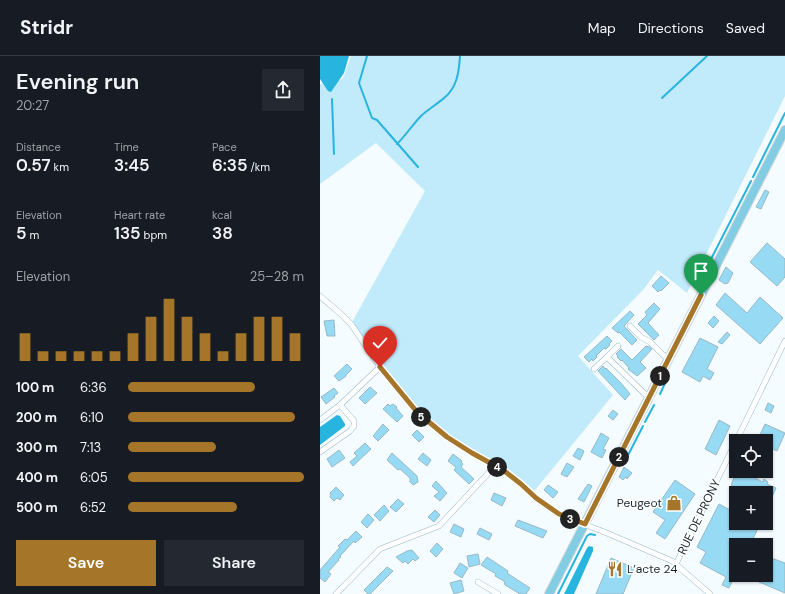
<!DOCTYPE html>
<meta charset="utf-8">
<style>
:root{--surface:#171b24;--page:#242831;--text:#f1f3f6;--muted:#9ea1a6;--line:#363941;--accent:#a5752a}
body{margin:0;font-family:"DM Sans",sans-serif;background:var(--page);color:var(--text);height:100vh;display:flex;flex-direction:column;font-size:15px;white-space:nowrap}
*{box-sizing:border-box;margin:0}
p{font-size:13px;color:var(--muted)}
.icon{flex:none;width:22px;height:22px;fill:none;stroke:currentColor;stroke-width:2;stroke-linecap:round;stroke-linejoin:round}
.map{position:relative;flex:1;overflow:hidden}
.panel{display:flex;flex-direction:column;background:var(--surface);width:320px}
.panel>*{flex:none}
.tools{position:absolute;left:409px;top:378px;display:grid;gap:8px}
.tools a{display:grid;place-items:center;width:44px;height:44px;border-radius:0px;background:var(--surface);box-shadow:0 1px 3px #0004;font-size:20px}
.pin{position:absolute;display:grid;place-items:center;width:34px;height:34px;color:#fff;margin:-41px -17px;border-radius:50% 50% 50% 0;rotate:-45deg;box-shadow:0 0 4px #0007}
.pin .icon{rotate:45deg}
.km{position:absolute;width:20px;height:20px;margin:-10px;border-radius:50%;background:#222;color:#fff;font-size:11px;line-height:20px;text-align:center}
.round{display:grid;place-items:center;flex:none;width:42px;height:42px;border-radius:0px;background:var(--page)}
.overview{display:flex;align-items:center;justify-content:space-between;height:68px;padding:0 16px}
h1{font-size:22px;font-weight:600;line-height:30px}
.metrics{display:grid;grid-template-columns:repeat(3,1fr);gap:6px;height:68px;padding:4px 16px}
.metrics div{display:grid;align-content:center}
.metrics b{font-size:17px;font-weight:600}
.metrics small{font-size:11px;font-weight:400}
.metrics p{font-size:11px}
.chart{height:112px;padding:8px 16px}
.chart p{display:flex;justify-content:space-between}
.chart svg{width:100%;height:72px;margin-top:4px;stroke:var(--accent);stroke-width:6}
.button{display:flex;gap:8px;margin-top:auto;padding:8px 16px}
.button a{flex:1;height:46px;border-radius:0px;background:var(--accent);color:#fff;font-size:16px;font-weight:600;line-height:46px;text-align:center}
.button a+a{background:var(--page);color:var(--text)}
ul{padding:0 16px;list-style:none;font-size:13px}
li{display:grid;grid-template-columns:64px 48px 1fr;align-items:center;height:30px}
li i{height:10px;border-radius:5px;background:var(--accent)}
header{display:flex;align-items:center;gap:24px;box-sizing:border-box;height:56px;padding:0 20px;background:var(--surface);border-bottom:1px solid var(--line)}
header strong{font-size:19px}
nav{display:flex;gap:22px;margin-inline-start:auto;font-size:14px}
main{display:flex;flex:1;min-height:0}
.map>svg:first-child{display:block}
.green{fill:#c1eafb}
.water{fill:#27b4df}
.lines{fill:none;stroke-linecap:round;stroke-linejoin:round}
.stream{stroke:#27b4df;stroke-width:2}
.building{fill:#97daf4;stroke:#97b9c7}
.minor-casing{stroke:#98bac8;stroke-width:6}
.primary-casing{stroke:#d6d8d9;stroke-width:10}
.minor{stroke:#fff;stroke-width:5}
.primary{stroke:#83cde4;stroke-width:8}
.route-casing{stroke:#fff;stroke-width:8}
.route{stroke:#a5752a;stroke-width:5}
.labels{text-anchor:middle;stroke-width:3;stroke-linejoin:round;paint-order:stroke}
.poi-label{font-size:12px;fill:#1a282d;stroke:#fff;text-anchor:end}
.street-label{font-size:12px;fill:#1a282d;stroke:#fff}
</style>
<header>
<strong>Stridr</strong>
<nav><a>Map</a><a>Directions</a><a>Saved</a></nav>
</header>
<main>
<section class="panel">
<div class="overview"><div><h1>Evening run</h1><p>20:27</p></div><a class="round"><svg class="icon" aria-label="share" viewBox="0 0 24 24"><path d="M12 15V3M7 8l5-5 5 5M5 13v7h14v-7"/></svg></a></div>
<div class="metrics">
<div><p>Distance</p><b>0.57<small> km</small></b></div>
<div><p>Time</p><b>3:45</b></div>
<div><p>Pace</p><b>6:35<small> /km</small></b></div>
</div>
<div class="metrics">
<div><p>Elevation</p><b>5<small> m</small></b></div>
<div><p>Heart rate</p><b>135<small> bpm</small></b></div>
<div><p>kcal</p><b>38</b></div>
</div>
<div class="chart"><p><span>Elevation</span>25–28 m</p>
<svg viewBox="0 0 160 44" preserveAspectRatio="none"><path d="M5 44V27M15 44V38M25 44V38M35 44V38M45 44V38M55 44V38M65 44V27M75 44V17M85 44V6M95 44V17M105 44V27M115 44V38M125 44V27M135 44V17M145 44V17M155 44V27"/></svg>
</div>
<ul>
<li><b>100 m</b>6:36<i style="width:72%"></i></li>
<li><b>200 m</b>6:10<i style="width:95%"></i></li>
<li><b>300 m</b>7:13<i style="width:50%"></i></li>
<li><b>400 m</b>6:05<i style="width:100%"></i></li>
<li><b>500 m</b>6:52<i style="width:62%"></i></li>
</ul>
<div class="button"><a>Save</a><a>Share</a></div>
</section>
<div class="map">
<svg width="465" height="538" viewBox="0 0 465 538">
<rect width="100%" height="100%" fill="#f5fcff"/>
<!-- green -->
<polygon class="green" points="31,0 465,0 465,40 367,237 338,214 323,234 258,300 293,339 211,439 201,428 127,381 84,342 31,268 105,135 56,87 0,128 0,28 23,23"/>
<!-- water -->
<g class="water">
<polygon points="0,0 29,0 24,17 11,36 8,35 0,23"/>
<polygon points="17,359 20,360 25,368 25,370 0,389 0,371"/>
<polygon points="269,490 273,491 273,495 254,538 244,538 267,492"/>
</g>
<g class="lines">
<!-- stream -->
<g class="stream">
<polyline points="47,0 39,27 52,62 57,64 98,111"/>
<polyline points="342,42 387,0"/>
<polyline points="12,43 14,98"/>
<path d="M77 88C86 79 93 68 102 59 109 53 117 48 124 42 137 32 139 16 140 0"/>
<polyline points="433,121 465,57"/>
<polyline points="389,207 431,125"/>
<polyline points="340,338 347,323"/>
<polyline points="325,366 334,349"/>
<polyline points="304,407 323,370"/>
<polyline points="238,538 267,480 270,478 275,479"/>
</g>
</g>
<!-- building -->
<g class="building">
<polygon points="445,134 449,136 441,153 436,151"/>
<polygon points="447,187 465,203 465,221 457,230 430,206"/>
<polygon points="406,211 413,217 408,227 405,228 399,224"/>
<polygon points="341,220 349,227 341,235 340,234 338,236 332,230"/>
<polygon points="405,237 427,257 440,241 463,262 440,288 396,249"/>
<polygon points="334,247 340,253 328,267 339,279 334,284 318,268 327,259 325,256"/>
<polygon points="310,255 314,259 304,270 317,284 312,289 299,276 298,277 292,272"/>
<polygon points="394,260 399,265 393,272 388,267"/>
<polygon points="14,264 15,280 7,280 4,265"/>
<polygon points="407,276 410,279 402,288 398,286"/>
<polygon points="287,280 292,285 289,288 290,289 286,293 284,292 276,300 277,301 273,305 272,303 269,306 264,301"/>
<polygon points="380,282 398,291 387,313 394,317 390,324 383,320 380,326 362,316"/>
<polygon points="326,290 327,291 328,290 332,293 320,306 326,312 317,320 308,313 309,312 302,304 301,305 297,301 298,300 296,298 301,293 312,304"/>
<polygon points="27,308 32,313 26,319 26,320 19,325 14,320"/>
<polygon points="283,310 285,313 286,312 301,327 310,338 305,344 278,315"/>
<polygon points="50,331 57,337 45,348 39,342"/>
<polygon points="14,332 18,337 14,340 15,341 6,348 1,341"/>
<polygon points="448,347 454,350 451,357 445,354"/>
<polygon points="68,348 70,350 73,348 77,351 76,352 83,360 77,366 63,353"/>
<polygon points="293,354 298,358 293,364 288,360"/>
<polygon points="399,364 410,370 396,399 385,393"/>
<polygon points="63,368 69,374 58,385 53,380"/>
<polygon points="445,368 465,377 457,395 446,390 446,385 437,385"/>
<polygon points="97,374 104,381 99,386 92,379"/>
<polygon points="281,377 289,382 283,393 286,394 282,402 271,396"/>
<polygon points="45,387 51,393 33,410 30,406 37,400 34,397"/>
<polygon points="258,392 264,395 260,404 253,400"/>
<polygon points="19,394 25,402 12,411 7,403"/>
<polygon points="72,397 97,420 98,426 93,429 90,426 90,422 80,413 78,414 67,404"/>
<polygon points="103,397 111,404 107,410 98,403"/>
<polygon points="133,398 142,405 141,406 143,408 141,411 154,423 149,428 134,414 136,411 128,405"/>
<polygon points="247,407 254,411 247,421 241,418"/>
<polygon points="304,411 312,417 307,423 306,421 303,424 299,421"/>
<polygon points="417,415 420,415 443,426 444,423 448,426 447,428 456,432 446,454 446,437 427,437 411,429"/>
<polygon points="355,424 375,438 345,483 336,477 345,464 333,456"/>
<polygon points="116,425 127,437 120,445 114,440 119,436 112,430"/>
<polygon points="268,428 272,430 264,446 258,443"/>
<polygon points="228,429 238,436 233,442 224,434"/>
<polygon points="16,431 24,439 20,444 17,442 14,445 10,441 11,439 10,437"/>
<polygon points="174,437 186,442 182,450 171,444"/>
<polygon points="78,443 84,448 76,456 70,451"/>
<polygon points="399,448 416,457 416,467 437,467 440,468 430,489 416,489 416,517 409,532 402,529 406,521 380,507 386,496 377,491"/>
<polygon points="64,449 69,455 60,465 54,459"/>
<polygon points="115,454 120,459 114,466 108,461"/>
<polygon points="48,458 54,464 47,472 41,466"/>
<polygon points="198,464 227,475 223,482 195,470"/>
<polygon points="134,468 144,473 141,481 130,476"/>
<polygon points="160,472 172,478 169,484 157,478"/>
<polygon points="36,475 42,481 35,487 34,485 20,500 21,501 18,503 19,504 8,516 11,518 5,526 0,522 0,514 20,491 18,490 25,483 27,484"/>
<polygon points="117,487 123,493 116,501 110,495"/>
<polygon points="92,494 99,502 95,505 93,503 88,508 85,505 83,507 76,501 87,495"/>
<polygon points="158,498 160,508 149,511 147,500"/>
<polygon points="446,500 465,507 465,537 439,526 442,519 446,519"/>
<polygon points="167,501 188,515 187,517 210,532 206,538 200,538 185,529 184,525 175,520 176,518 161,509"/>
<polygon points="291,502 314,512 308,526 303,538 276,538"/>
<polygon points="140,507 148,512 142,522 134,517"/>
<polygon points="67,511 73,515 50,538 48,538 44,534"/>
<polygon points="141,524 144,535 134,538 130,527"/>
</g>
<g class="lines">
<defs>
<g id="minor">
<polyline points="0,240 22,259 31,268 64,317 97,356 127,381 152,397 183,415 201,428 216,443 239,459 282,475 352,505 390,538"/>
<polyline points="310,270 321,281 330,286 342,298 349,303"/>
<polyline points="287,301 298,290"/>
<polyline points="274,313 287,301 329,342"/>
<polyline points="0,364 20,349 60,311"/>
<polyline points="0,396 30,375 34,370 34,365 20,349"/>
<polyline points="356,508 465,285"/>
<polyline points="158,526 178,538"/>
<polyline points="16,538 60,493 119,470 175,410"/>
</g>
<polyline id="primary" points="229,538 465,74"/>
</defs>
<!-- minor casing -->
<use href="#minor" class="minor-casing"/>
<!-- primary casing -->
<use href="#primary" class="primary-casing"/>
<!-- minor -->
<use href="#minor" class="minor"/>
<!-- primary -->
<use href="#primary" class="primary"/>
</g>
<g class="lines">
<defs>
<polyline id="route" points="60,311 97,356 127,381 152,397 183,414 201,428 216,442 239,458 265,468 381,239"/>
</defs>
<!-- route casing -->
<use href="#route" class="route-casing"/>
<!-- route -->
<use href="#route" class="route"/>
</g>
<!-- icons -->
<defs>
<symbol id="shop-bare" viewBox="-9 -9 18 18"><path d="M-5-2.5h2.3a2.7 3.5 0 0 1 5.4 0H5L5.5 6h-11ZM-1.5-2.5h3a1.5 2.3 0 0 0-3 0Z" fill="#a5752a" stroke="#fff" stroke-width="2.5" paint-order="stroke"/></symbol>
<symbol id="restaurant-bare" viewBox="-9 -9 18 18"><path d="M-5-6h1v4h1v-4h1v4h1v-4h1v5L-1.5 .5V6h-2V.5L-5-1ZM5-6V6H3V1.5H1.5Q1.5-4 5-6Z" fill="#a5752a" stroke="#fff" stroke-width="2.5" paint-order="stroke"/></symbol>
</defs>
<g fill-rule="evenodd">
<use href="#shop-bare" x="343" y="436" width="22" height="22"/>
<use href="#restaurant-bare" x="284" y="502" width="22" height="22"/>
</g>
<g class="labels">
<!-- poi labels -->
<g class="poi-label">
<text x="342" y="451">Peugeot</text>
<text x="307" y="517" text-anchor="start">L’acte 24</text>
</g>
<!-- street labels -->
<g class="street-label">
<text transform="translate(379 461) rotate(-64)" y="4">RUE DE PRONY</text>
</g>
</g>
</svg>
<div class="tools">
<a><svg class="icon" aria-label="locate" viewBox="0 0 24 24"><circle cx="12" cy="12" r="6"/><path d="M12 2v4M12 18v4M2 12h4M18 12h4"/></svg></a>
<a>+</a>
<a>−</a>
</div>
<div class="pin" style="left:381px;top:239px;background:#1e9e55"><svg class="icon" aria-label="arrive" viewBox="0 0 24 24"><path d="M6 21V4h12l-3 4 3 4H6"/></svg></div>
<div class="pin" style="left:60px;top:311px;background:#d93025"><svg class="icon" aria-label="check" viewBox="0 0 24 24"><path d="M5 12l5 5 9-10"/></svg></div>
<b class="km" style="left:340px;top:320px">1</b>
<b class="km" style="left:299px;top:401px">2</b>
<b class="km" style="left:250px;top:463px">3</b>
<b class="km" style="left:177px;top:411px">4</b>
<b class="km" style="left:101px;top:361px">5</b>
</div>
</main>
